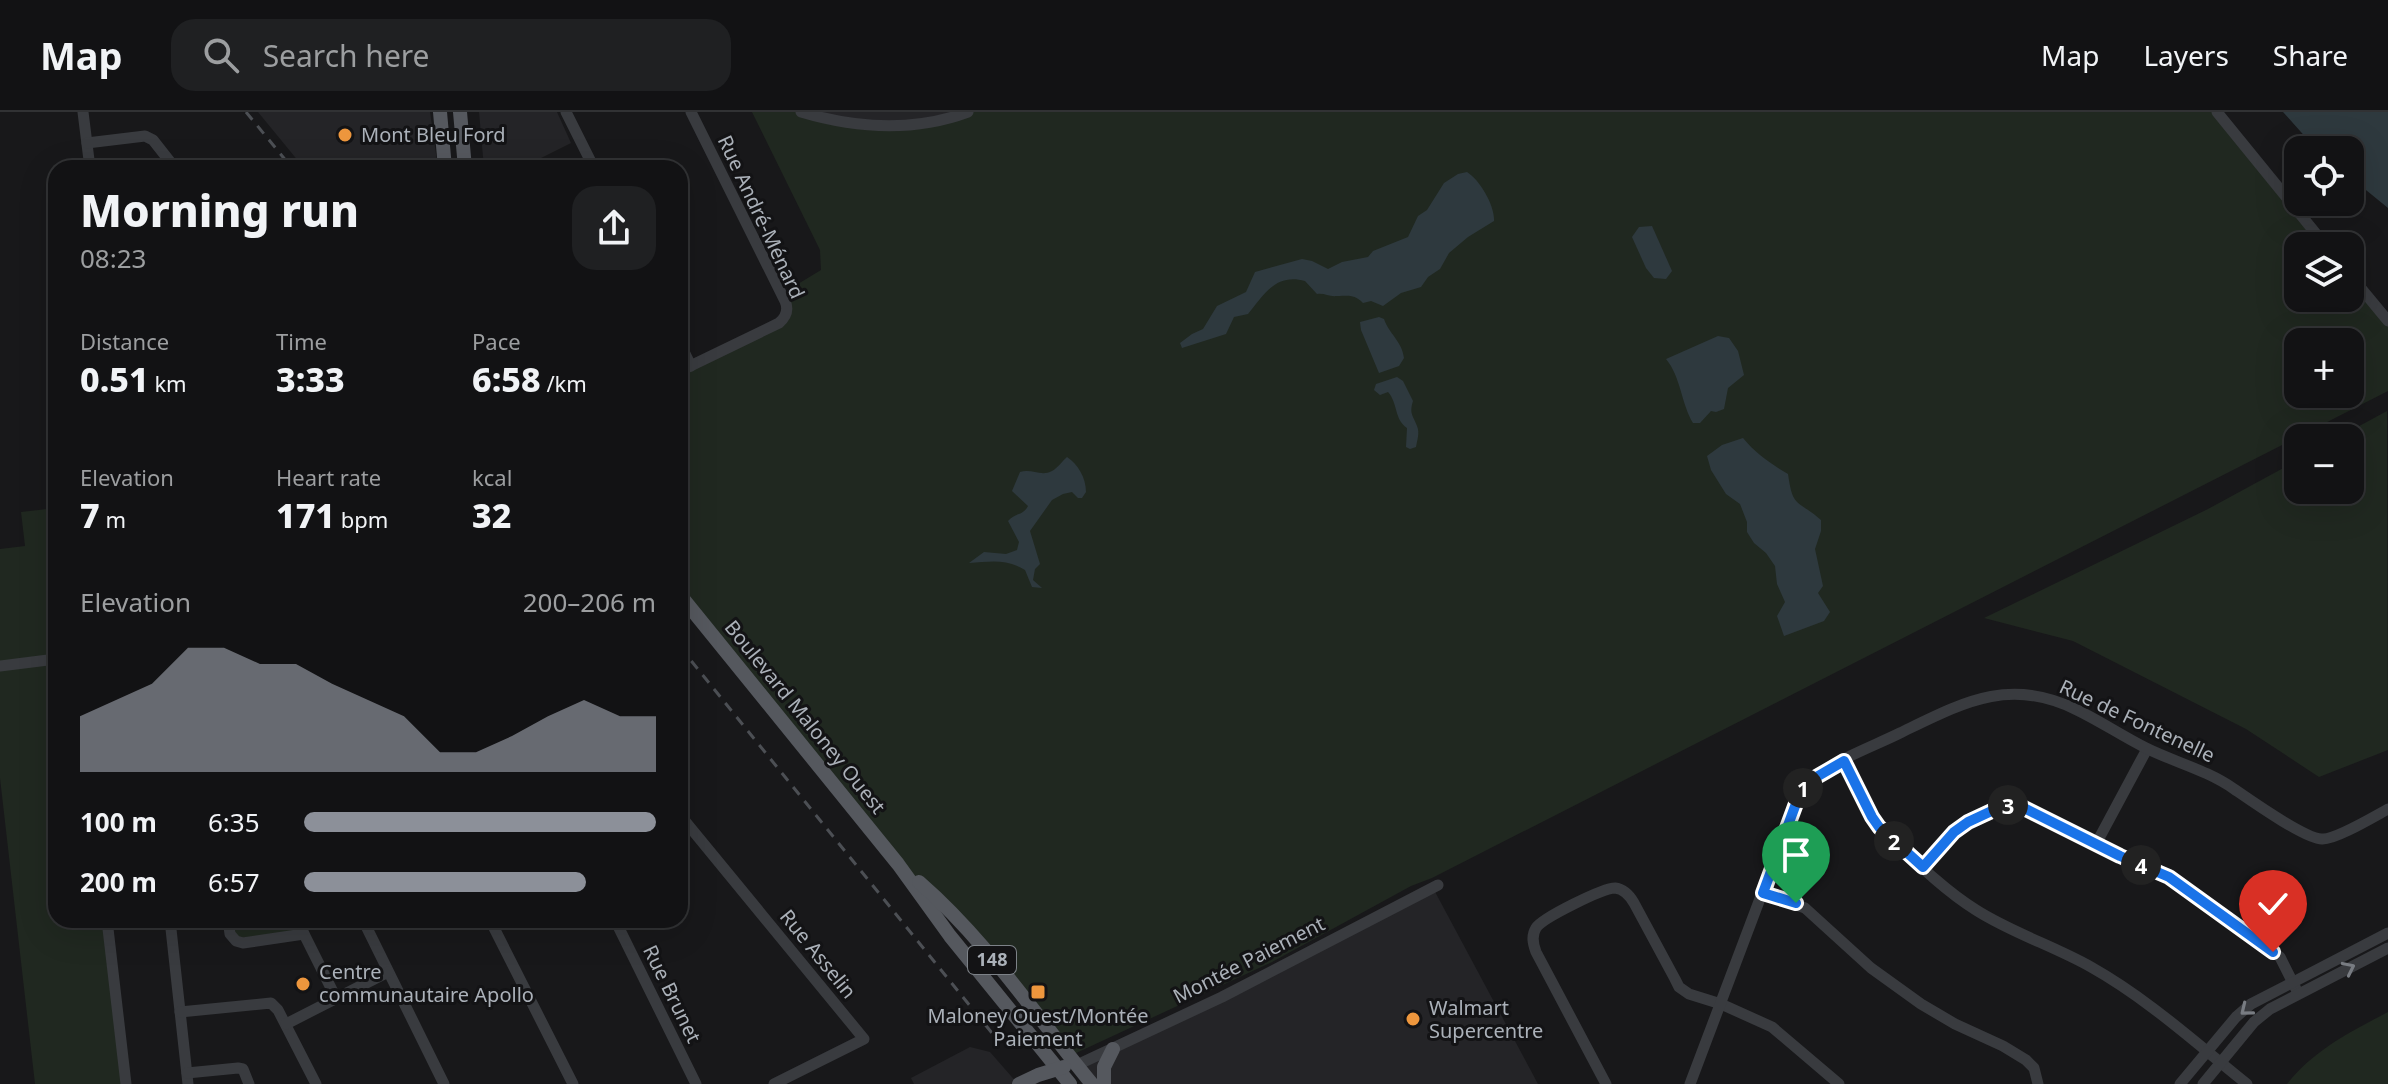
<!DOCTYPE html>
<meta charset="utf-8">
<style>
:root{--surface:#121214;--page:#1f2022;--text:#f1f3f6;--muted:#9c9ea0;--line:#313234;--accent:#8c9099}
body{margin:0;font-family:"Noto Sans",sans-serif;background:var(--page);color:var(--text);height:100vh;display:flex;flex-direction:column;font-size:30px;white-space:nowrap}
*{box-sizing:border-box;margin:0}
p{font-size:26px;color:var(--muted)}
.icon{flex:none;width:44px;height:44px;fill:none;stroke:currentColor;stroke-width:2;stroke-linecap:round;stroke-linejoin:round}
.map{position:relative;flex:1;overflow:hidden}
.details{position:absolute;left:48px;top:48px;width:640px;height:768px;display:flex;flex-direction:column;background:var(--surface);border-radius:24px;box-shadow:0 8px 32px #0002,0 0 0 2px var(--line)}
.details>*{flex:none}
.controls{position:absolute;left:2284px;top:24px;display:grid;gap:16px}
.controls a{display:grid;place-items:center;width:80px;height:80px;border-radius:16px;background:var(--surface);box-shadow:0 8px 32px #0002,0 0 0 2px var(--line);font-size:40px}
.pin{position:absolute;display:grid;place-items:center;width:68px;height:68px;color:#fff;margin:-82px -34px;border-radius:50% 50% 50% 0;rotate:-45deg;box-shadow:0 0 8px #0007}
.pin .icon{rotate:45deg}
.km{position:absolute;width:40px;height:40px;margin:-20px;border-radius:50%;background:#222;color:#fff;font-size:22px;line-height:40px;text-align:center}
.round{display:grid;place-items:center;flex:none;width:84px;height:84px;border-radius:24px;background:var(--page)}
.headline{display:flex;align-items:center;justify-content:space-between;height:136px;padding:0 32px}
h1{font-size:44px;font-weight:800;line-height:60px}
.figures{display:grid;grid-template-columns:repeat(3,1fr);gap:12px;height:136px;padding:8px 32px}
.figures div{display:grid;align-content:center}
.figures b{font-size:34px;font-weight:800}
.figures small{font-size:22px;font-weight:400}
.figures p{font-size:22px}
.chart{height:224px;padding:16px 32px}
.chart p{display:flex;justify-content:space-between}
.chart svg{width:100%;height:144px;margin-top:8px;fill:var(--accent);opacity:.7}
ul{padding:0 32px;list-style:none;font-size:26px}
li{display:grid;grid-template-columns:128px 96px 1fr;align-items:center;height:60px}
li i{height:20px;border-radius:10px;background:var(--accent)}
header{display:flex;align-items:center;gap:48px;box-sizing:border-box;height:112px;padding:0 40px;background:var(--surface);border-bottom:2px solid var(--line)}
header strong{font-size:38px}
nav{display:flex;gap:44px;margin-inline-start:auto;font-size:28px}
.search{width:560px;height:72px;background:var(--page);display:flex;align-items:center;gap:20px;box-sizing:border-box;padding:0 28px;border-radius:24px;color:var(--muted);font-size:30px}
.map>svg:first-child{display:block}
.built{fill:#242427}
.green{fill:#202820;fill-rule:evenodd}
.water{fill:#2e393e}
.lines{fill:none;stroke-linecap:round;stroke-linejoin:round}
.minor{stroke:#393b3f;stroke-width:11}
.major{stroke:#55585e;stroke-width:14}
.rail{stroke:#4c4f54;stroke-width:3;stroke-dasharray:10 8;stroke-linecap:butt}
.oneway{stroke:#787c82}
.route-casing{stroke:#fff;stroke-width:16}
.route{stroke:#1a73e8;stroke-width:10}
.poi-dot{fill:#ed963d;stroke:#131315;stroke-width:3}
.labels{text-anchor:middle;stroke-width:6;stroke-linejoin:round;paint-order:stroke}
.shield{fill:#131315;stroke:#7d8288;stroke-width:2}
.shield-label{font-size:18px;font-weight:bold;fill:#abb1b9}
.poi-label{font-size:20px;fill:#abb1b9;stroke:#131315;text-anchor:start}
.street-label{font-size:20px;fill:#abb1b9;stroke:#131315}
</style>
<header>
<strong>Map</strong>
<div class="search"><svg class="icon" aria-label="search" viewBox="0 0 24 24"><circle cx="10" cy="10" r="6"/><path d="M15 15l6 6"/></svg>Search here</div>
<nav><a>Map</a><a>Layers</a><a>Share</a></nav>
</header>
<div class="map">
<svg width="2388" height="972" viewBox="0 0 2388 972">
<rect width="100%" height="100%" fill="#18181a"/>
<!-- built -->
<g class="built">
<polygon points="258,0 430,0 438,56 304,56"/>
<polygon points="479,0 557,0 571,31 531,51 533,56 484,56"/>
<polygon points="806,0 965,0 888,13"/>
<polygon points="1433,776 1538,972 1092,972 1077,953"/>
<polygon points="970,935 990,940 1018,972 914,972 911,966"/>
</g>
<!-- green -->
<g class="green">
<path d="M752 0H801L888 13 968 0H2217L2326 134H2298V186H2350V163L2388 209V279L1432 766 1411 774 1272 850 1074 942 898 751 680 483V259L779 211 788 178 821 158 820 138ZM2298 230H2350V282H2298Z"/>
<polygon points="2387,299 2388,638 2319,665 2246,617 2073,529 1984,506 2208,397 2298,348 2298,378 2350,378 2350,326 2337,326"/>
<polygon points="56,396 56,808 107,808 126,972 35,972 0,666 0,437 25,434 21,400"/>
<polygon points="228,808 297,808 304,822 236,830"/>
<path d="M2388 900V972H2287C2314 938 2350 920 2388 900Z"/>
</g>
<!-- water -->
<g class="water">
<polygon points="2283,0 2388,0 2388,96 2350,65 2350,38 2317,38"/>
<path d="M1467 60C1480 68 1495 94 1494 109L1468 125 1449 141 1440 157 1428 165 1421 175 1401 181 1383 194 1371 189 1363 191C1354 182 1349 184 1337 184 1329 185 1325 181 1317 182L1305 169C1275 161 1264 183 1248 202L1234 205 1226 222 1182 236 1180 231 1192 222 1203 217 1217 194 1246 180 1255 160 1302 147 1312 149 1328 157 1342 150 1368 145 1373 139 1408 125 1418 104 1427 98 1444 71 1458 62Z"/>
<polygon points="1652,114 1672,159 1666,167 1654,166 1646,156 1632,125 1639,115"/>
<path d="M1379 205 1384 207C1389 222 1402 229 1404 246L1399 254 1379 261 1361 218 1360 210Z"/>
<path d="M1718 224 1729 226 1738 239 1744 263 1728 276 1724 297 1716 300 1711 299 1700 311H1693C1681 291 1681 265 1666 247Z"/>
<path d="M1397 265 1403 269 1413 289C1409 302 1413 303 1417 314 1420 321 1417 328 1416 335L1410 337 1406 335 1407 316C1394 307 1398 291 1388 280L1380 283 1374 278 1376 272Z"/>
<path d="M1743 326C1755 341 1771 352 1788 362 1793 397 1797 387 1821 408V419L1815 437 1823 474 1818 481 1830 500 1824 509 1784 524 1777 504 1785 490 1777 472 1775 454 1766 441 1754 431 1747 420V410L1740 392 1726 382 1711 358 1707 344 1722 333Z"/>
<path d="M1067 345C1078 352 1086 366 1086 380L1082 386H1078L1072 380 1063 382 1052 388 1030 419 1040 452 1035 457 1033 468 1042 476 1032 475 1025 458C1006 446 989 450 969 451L984 440 1006 442 1017 438 1019 430 1008 409C1014 401 1023 404 1028 394L1012 379 1020 360C1031 356 1041 365 1052 359 1058 356 1062 349 1067 345Z"/>
</g>
<g class="lines">
<!-- minor -->
<g class="minor">
<polyline points="83,0 90,56"/>
<polyline points="566,0 594,56"/>
<path d="M801 0C855 16 914 20 968 0"/>
<polyline points="2217,0 2326,134"/>
<polyline points="87,31 145,24 153,28 175,56"/>
<polyline points="2350,163 2388,209"/>
<polyline points="680,231 691,254"/>
<path d="M680 259 779 211C786 205 789 198 785 189L691 0"/>
<polyline points="0,554 56,547"/>
<path d="M1844 649 1872 705 1879 715C1910 744 1941 776 1976 798 2012 821 2054 834 2091 855 2148 887 2197 932 2247 972"/>
<polyline points="680,703 864,927 774,972"/>
<polyline points="2096,732 2147,637"/>
<polyline points="1923,755 1954,720 1968,710 1998,696 2018,693 2120,744 2169,765 2280,845 2298,881"/>
<polyline points="1763,781 1805,796 1871,856 1921,892 1955,912 2003,934 2026,948 2034,956 2038,972"/>
<polyline points="107,808 126,972"/>
<polyline points="170,808 188,972"/>
<polyline points="228,808 230,822 236,829 243,831 304,822"/>
<polyline points="297,808 336,886"/>
<polyline points="363,808 444,972"/>
<polyline points="490,808 573,972"/>
<polyline points="615,808 696,972"/>
<polyline points="180,900 271,891 278,898 316,972"/>
<polyline points="286,912 388,860"/>
<polyline points="1077,953 1222,885 1438,773"/>
<polyline points="187,961 238,956 243,957 249,972"/>
<path d="M1606 972 1536 840C1533 832 1531 824 1536 816 1542 806 1603 776 1615 776 1624 777 1630 784 1634 791L1675 867 1679 875 1689 882 1721 892 1772 915 1839 972"/>
<path d="M1690 972 1801 678C1822 652 1870 636 1900 621 1962 591 2009 564 2077 598 2100 609 2122 624 2146 636 2174 650 2207 658 2234 677 2250 688 2305 727 2322 727 2335 728 2375 704 2388 697"/>
<polyline points="2180,972 2236,905 2251,892 2388,821"/>
<polyline points="2203,972 2254,910 2270,897 2388,836"/>
</g>
<!-- major -->
<g class="major">
<polyline points="440,0 445,56"/>
<polyline points="460,0 465,56"/>
<polyline points="680,483 898,752 950,824 1070,972"/>
<path d="M919 770C986 828 1036 904 1092 972"/>
<polyline points="1019,972 1038,963 1064,955"/>
<polyline points="1104,972 1104,955 1113,937"/>
</g>
<!-- rail -->
<g class="rail">
<polyline points="246,0 292,56"/>
<polyline points="680,535 1000,931"/>
</g>
</g>
<!-- one-way arrows -->
<defs><path id="oneway-chevron" d="M-2-3.5L2.5 0L-2 3.5" fill="none" stroke-width="1.6" stroke-linecap="round" stroke-linejoin="round" transform="scale(2)"/></defs>
<g class="oneway">
<use href="#oneway-chevron" transform="translate(2349 856) rotate(-26)"/>
<use href="#oneway-chevron" transform="translate(2246 898) rotate(141)"/>
</g>
<g class="lines">
<defs>
<polyline id="route" points="1796,791 1763,781 1801,678 1813,667 1844,649 1872,705 1879,715 1923,755 1954,720 1968,710 1998,696 2018,693 2120,744 2169,765 2273,840"/>
</defs>
<!-- route casing -->
<use href="#route" class="route-casing"/>
<!-- route -->
<use href="#route" class="route"/>
</g>
<!-- markers -->
<g class="poi-dot">
<circle cx="345" cy="23" r="8"/>
<circle cx="303" cy="872" r="8"/>
<rect x="1030" y="872" width="16" height="16" rx="4"/>
<circle cx="1413" cy="907" r="8"/>
</g>
<g class="labels">
<!-- shield labels -->
<rect class="shield" x="968" y="834" width="48" height="28" rx="6"/>
<g class="shield-label">
<text x="992" y="854">148</text>
</g>
<!-- poi labels -->
<g class="poi-label">
<text x="361" y="30">Mont Bleu Ford</text>
<text x="319" y="867">Centre<tspan x="319" dy="23">communautaire Apollo</tspan></text>
<text x="1429" y="903">Walmart<tspan x="1429" dy="23">Supercentre</tspan></text>
<text x="1038" y="911" text-anchor="middle">Maloney Ouest/Montée<tspan x="1038" dy="23">Paiement</tspan></text>
</g>
<!-- street labels -->
<g class="street-label">
<text transform="translate(761 105) rotate(65)" y="7">Rue André-Ménard</text>
<text transform="translate(805 605) rotate(51)" y="7">Boulevard Maloney Ouest</text>
<text transform="translate(2137 609) rotate(25)" y="7">Rue de Fontenelle</text>
<text transform="translate(818 842) rotate(51)" y="7">Rue Asselin</text>
<text transform="translate(1249 848) rotate(-27)" y="7">Montée Paiement</text>
<text transform="translate(672 882) rotate(64)" y="7">Rue Brunet</text>
</g>
</g>
</svg>
<div class="controls">
<a><svg class="icon" aria-label="locate" viewBox="0 0 24 24"><circle cx="12" cy="12" r="6"/><path d="M12 2v4M12 18v4M2 12h4M18 12h4"/></svg></a>
<a><svg class="icon" aria-label="layers" viewBox="0 0 24 24"><path d="M12 4l9 5-9 5-9-5zM3 14l9 5 9-5"/></svg></a>
<a>+</a>
<a>−</a>
</div>
<div class="pin" style="left:1796px;top:791px;background:#1e9e55"><svg class="icon" aria-label="arrive" viewBox="0 0 24 24"><path d="M6 21V4h12l-3 4 3 4H6"/></svg></div>
<div class="pin" style="left:2273px;top:840px;background:#d93025"><svg class="icon" aria-label="check" viewBox="0 0 24 24"><path d="M5 12l5 5 9-10"/></svg></div>
<b class="km" style="left:1803px;top:676px">1</b>
<b class="km" style="left:1894px;top:729px">2</b>
<b class="km" style="left:2008px;top:693px">3</b>
<b class="km" style="left:2141px;top:753px">4</b>
<section class="details">
<div class="headline"><div><h1>Morning run</h1><p>08:23</p></div><a class="round"><svg class="icon" aria-label="share" viewBox="0 0 24 24"><path d="M12 15V3M7 8l5-5 5 5M5 13v7h14v-7"/></svg></a></div>
<div class="figures">
<div><p>Distance</p><b>0.51<small> km</small></b></div>
<div><p>Time</p><b>3:33</b></div>
<div><p>Pace</p><b>6:58<small> /km</small></b></div>
</div>
<div class="figures">
<div><p>Elevation</p><b>7<small> m</small></b></div>
<div><p>Heart rate</p><b>171<small> bpm</small></b></div>
<div><p>kcal</p><b>32</b></div>
</div>
<div class="chart"><p><span>Elevation</span>200–206 m</p>
<svg viewBox="0 0 160 44" preserveAspectRatio="none"><path d="M0 44V27L10 22L20 17L30 6L40 6L50 11L60 11L70 17L80 22L90 27L100 38L110 38L120 33L130 27L140 22L150 27L160 27V44z"/></svg>
</div>
<ul>
<li><b>100 m</b>6:35<i style="width:100%"></i></li>
<li><b>200 m</b>6:57<i style="width:80%"></i></li>
</ul>
</section>
</div>
